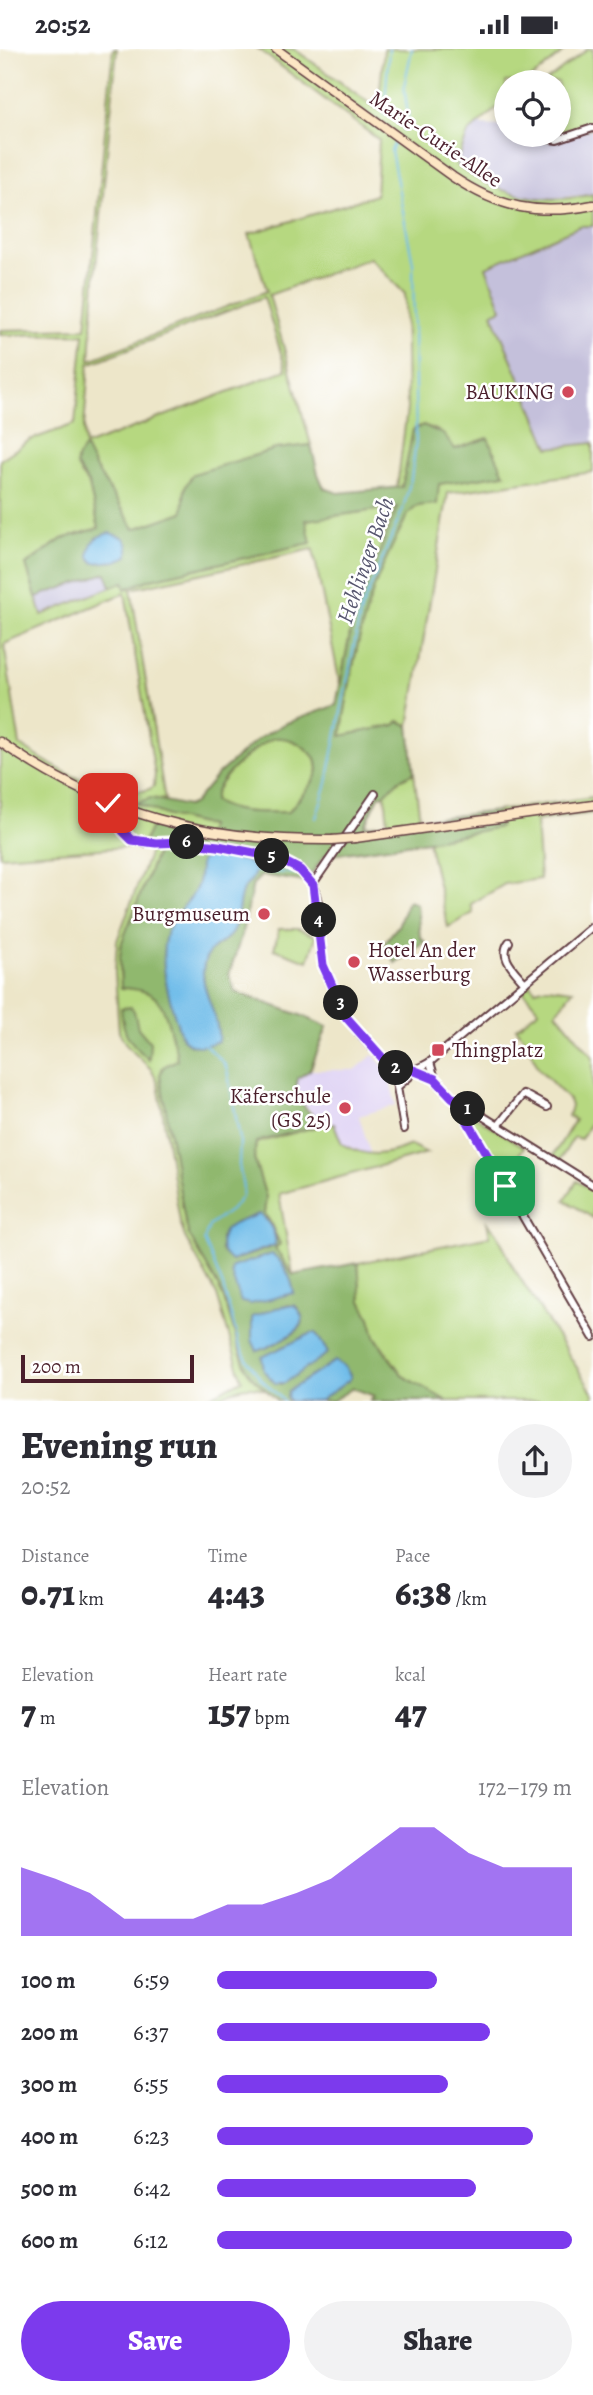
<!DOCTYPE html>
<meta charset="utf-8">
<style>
:root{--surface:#fff;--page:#f2f2f3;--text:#2b2b33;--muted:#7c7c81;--accent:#7c3aed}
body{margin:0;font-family:Alegreya,serif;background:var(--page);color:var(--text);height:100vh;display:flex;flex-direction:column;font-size:26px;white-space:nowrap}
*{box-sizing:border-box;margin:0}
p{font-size:23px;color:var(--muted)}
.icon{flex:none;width:38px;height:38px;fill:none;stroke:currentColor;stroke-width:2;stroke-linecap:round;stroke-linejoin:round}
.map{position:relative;height:1352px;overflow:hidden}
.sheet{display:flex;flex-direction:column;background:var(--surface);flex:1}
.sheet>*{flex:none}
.controls{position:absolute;left:494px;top:21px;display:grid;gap:14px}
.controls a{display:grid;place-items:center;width:77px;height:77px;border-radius:50%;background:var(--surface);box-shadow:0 4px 10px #0003;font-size:35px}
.scale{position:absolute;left:21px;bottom:18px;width:173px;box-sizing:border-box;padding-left:7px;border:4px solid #4a1f2b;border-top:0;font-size:19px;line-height:24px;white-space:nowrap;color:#4a1f2b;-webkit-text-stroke:5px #fff;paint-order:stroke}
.pin{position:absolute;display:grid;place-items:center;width:60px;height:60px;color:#fff;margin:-30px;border-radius:14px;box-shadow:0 4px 10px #0006}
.km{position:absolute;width:35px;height:35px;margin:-18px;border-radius:50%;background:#222;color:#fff;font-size:19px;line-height:35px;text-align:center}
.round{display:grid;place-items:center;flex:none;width:74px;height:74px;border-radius:37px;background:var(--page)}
.overview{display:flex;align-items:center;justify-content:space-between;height:119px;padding:0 21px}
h1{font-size:38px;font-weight:800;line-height:52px}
.metrics{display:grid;grid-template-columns:repeat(3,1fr);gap:10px;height:119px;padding:7px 21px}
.metrics div{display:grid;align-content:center}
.metrics b{font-size:35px;font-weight:800}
.metrics small{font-size:19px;font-weight:400}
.metrics p{font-size:19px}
.chart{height:196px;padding:14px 21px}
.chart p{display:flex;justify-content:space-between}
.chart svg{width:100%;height:126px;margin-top:7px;fill:var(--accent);opacity:.7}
.primary-button{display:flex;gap:14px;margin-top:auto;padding:14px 21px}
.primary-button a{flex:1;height:80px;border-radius:42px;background:var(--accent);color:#fff;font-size:28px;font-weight:800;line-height:80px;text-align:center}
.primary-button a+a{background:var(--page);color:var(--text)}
ul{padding:0 21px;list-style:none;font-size:23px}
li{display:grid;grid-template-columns:112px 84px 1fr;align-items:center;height:52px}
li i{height:18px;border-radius:9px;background:var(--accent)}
.status{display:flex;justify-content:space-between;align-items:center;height:49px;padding:0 35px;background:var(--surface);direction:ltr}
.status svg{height:19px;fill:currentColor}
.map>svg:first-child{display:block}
.built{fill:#e0d4f4}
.industrial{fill:#c4c0db}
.green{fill:#b6d880;stroke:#807c56;stroke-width:2;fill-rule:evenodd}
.forest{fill:#90b86e;stroke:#6d6c4c;stroke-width:2;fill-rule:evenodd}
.water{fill:#6ebce9;stroke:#5c6e8a;stroke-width:2}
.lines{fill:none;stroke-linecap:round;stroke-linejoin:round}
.stream{stroke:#6ebce9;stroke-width:2}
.street-casing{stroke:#623d43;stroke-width:10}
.secondary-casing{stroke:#623d43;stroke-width:11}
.street{stroke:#fff;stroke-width:6}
.secondary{stroke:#fce6c4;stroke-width:8}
.secondary-bridge-casing{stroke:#623d43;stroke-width:11;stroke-linecap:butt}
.secondary-bridge{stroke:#fce6c4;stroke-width:8}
.route-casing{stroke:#fff;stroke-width:14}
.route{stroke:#7c3aed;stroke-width:9}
.poi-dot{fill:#d1495b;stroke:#fff;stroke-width:2.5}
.labels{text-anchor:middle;stroke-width:5;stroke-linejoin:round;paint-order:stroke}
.street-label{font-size:21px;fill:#4a1f2b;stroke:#fff}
.poi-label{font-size:21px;fill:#4a1f2b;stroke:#fff;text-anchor:end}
.water-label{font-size:23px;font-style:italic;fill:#57566e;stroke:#fff}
</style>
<div class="status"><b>20:52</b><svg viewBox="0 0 49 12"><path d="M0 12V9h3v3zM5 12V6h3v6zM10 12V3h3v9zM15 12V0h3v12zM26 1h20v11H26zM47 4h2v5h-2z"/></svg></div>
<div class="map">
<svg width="593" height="1352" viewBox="0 0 593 1352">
<rect width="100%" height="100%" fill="#fff"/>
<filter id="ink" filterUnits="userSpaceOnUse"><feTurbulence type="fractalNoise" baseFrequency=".0143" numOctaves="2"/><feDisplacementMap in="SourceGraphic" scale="14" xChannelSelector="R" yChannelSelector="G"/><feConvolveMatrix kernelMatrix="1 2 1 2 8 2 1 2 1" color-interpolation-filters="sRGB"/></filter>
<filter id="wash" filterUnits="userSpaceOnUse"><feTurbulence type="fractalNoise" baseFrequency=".00686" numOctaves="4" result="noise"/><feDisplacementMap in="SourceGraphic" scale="28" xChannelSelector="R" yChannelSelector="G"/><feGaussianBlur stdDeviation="1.57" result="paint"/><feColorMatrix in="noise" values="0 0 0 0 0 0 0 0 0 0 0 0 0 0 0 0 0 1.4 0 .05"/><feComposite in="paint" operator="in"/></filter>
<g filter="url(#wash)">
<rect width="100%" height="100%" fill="#ede6c9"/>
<!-- built -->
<polygon class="built" points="373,1006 387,1021 396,1056 359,1067 371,1106 342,1095 334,1075 326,1075 318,1070 295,1045 298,1029 310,1021 355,1021"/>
<!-- industrial -->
<g class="industrial">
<polygon points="477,76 505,77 506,86 521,86 533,93 593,80 593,145 544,150 515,146 483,134 455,116 464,90"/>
<polygon points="580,177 593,177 593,394 549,400 492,264 502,259 486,217"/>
<polygon points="106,523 111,538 42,566 36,548"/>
</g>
<!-- green -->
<g class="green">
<path d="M113 0H117L95 228 90 311 267 242 249 185 376 146 379 91 258 0H294L378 60 384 0H567L527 33H506V51L468 84 456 116C497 146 543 157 593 145V177H580L486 218 502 260 492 264 549 399 593 394V423L448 444 409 677 399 672 395 676 341 687C349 637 357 588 374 539 382 514 396 490 408 465L411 460 424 455 439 435 504 425 455 400 437 381 423 376 413 381 402 438 397 439 407 360 405 245 370 209 269 246 311 396 276 400 194 425 184 446V463L134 480C120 452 97 428 85 399L80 425 89 436 99 479 62 490 26 516 42 566 124 533 126 539 151 530 311 494 305 471 397 458 353 570 340 635 313 500 131 540 165 751 151 749 137 754 168 767 209 777 205 791 145 789 142 797 0 807V411L30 391 75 375 84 285 0 286V281L86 279ZM264 248 286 321 85 397 84 378 89 315ZM125 544 155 725 154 737C147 743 141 742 133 742 90 741 55 719 20 696L4 595Z"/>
<path d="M588 0H593V78C569 86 544 100 521 86H558V33H545Z"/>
<path d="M274 689C285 688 296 692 305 699 337 723 301 741 289 763 266 763 234 766 214 752 213 733 256 696 274 689Z"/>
<polygon points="414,724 420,770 388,774 385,745 399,731"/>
<polygon points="593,748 593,764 536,772 540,830 505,835 471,855 473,864 448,878 428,792 499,778 496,762"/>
<path d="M152 797H159L122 893 120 908 121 939C130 939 140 938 148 942 166 951 177 994 177 1012 168 1014 164 1017 160 1026L185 1172C193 1199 211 1220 222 1245 238 1280 233 1316 267 1341 234 1330 227 1352 201 1352L242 1331 217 1246 185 1188 180 1173 158 1034 151 1020 127 997 119 983 115 924 117 892Z"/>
<polygon points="279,880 298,880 316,887 308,912 274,900"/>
<polygon points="531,935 535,941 547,938 573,941 556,963 593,1008 593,1069 581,1090 574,1088 560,1111 553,1107 575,1071 568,1067 571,1057 569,1051 539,1020 525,990 516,979 539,961 523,942"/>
<polygon points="471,1065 524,1098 516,1110 500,1124 469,1070"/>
<path d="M326 1075H334L342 1095C366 1109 386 1107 411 1096L427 1104 279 1145 293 1226 275 1199 280 1195 269 1171 264 1165 266 1148 254 1109 256 1094Z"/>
<polygon points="577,1132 593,1142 593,1169 565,1151"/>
<polygon points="487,1173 497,1184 513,1218 593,1344 593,1352 447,1352 403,1327 375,1287 370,1269 361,1252 358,1214 490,1187"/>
</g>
<!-- forest -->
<g class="forest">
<path d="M423 376 443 385 455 400 488 389 504 425 439 435 437 455 417 457 408 465C396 489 383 514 374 539 357 587 349 637 341 687L395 676 399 672 409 677 414 724 399 731 385 745 379 747 365 777 496 762 500 778 428 792 324 807 306 833 262 826 253 835 241 888 229 925 235 943 303 967 327 978 310 1021 298 1029 295 1045 309 1063 326 1075 256 1093 254 1110 266 1148 264 1165 269 1171 280 1195 275 1199 293 1226 358 1214 361 1252 370 1269 375 1287 383 1300 403 1327 447 1352H370L374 1347 353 1339 332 1352H319L351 1329 345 1318 287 1348 290 1352H278L251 1327 246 1319 222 1244 189 1186 185 1172 160 1026 163 1018 177 1011C177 1001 173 995 171 985 163 952 157 940 121 939L120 908 122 893 159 798 142 797 151 777 205 791 209 777 168 767 136 754 151 749 187 757 194 754 217 726 258 690 284 675 336 656 353 570 397 458 306 471 311 494 151 530 125 540 124 533 111 538 106 524 36 548 26 516 62 490 99 479 89 436 76 416 78 408 85 398C97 428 119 452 134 480L183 463 185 438 193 425 276 400 311 396 318 425 324 439 338 444 402 438 413 381ZM97 488 128 496 116 512 94 514 91 511 90 499ZM274 689C285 688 296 692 305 699 337 723 301 742 289 763 266 763 233 766 214 752 213 732 256 696 274 689ZM255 822C253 832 244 835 241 844 237 857 239 875 230 886 222 897 208 897 204 913 199 937 214 963 218 986 206 997 190 1003 181 986L166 933 164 915 175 868 192 850 200 830ZM259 1165 276 1189 270 1199 231 1212 221 1201V1188L235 1174ZM289 1256 297 1258C300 1263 304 1269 302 1275 300 1284 266 1300 257 1302L252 1268ZM312 1284H316L328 1304 281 1335 264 1322 284 1299Z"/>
<polygon points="408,852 417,855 420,888 425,893 395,914 384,894 398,877"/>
<path d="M131 958 134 962 138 979 150 993 149 1011C129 992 123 987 121 959Z"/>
</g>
<!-- water -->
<g class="water">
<path d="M110 484 124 489 128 496V507L116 512 94 514 89 508C89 493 96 486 110 484Z"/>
<path d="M208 805 246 812C251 816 256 819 254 825 253 832 245 836 242 843 237 856 239 874 231 885 224 894 212 896 207 907 193 935 221 963 218 992 204 998 189 1001 181 986 171 957 153 903 171 875 187 847 200 850 200 813Z"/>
<path d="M259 1165C268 1170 277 1186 275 1196L231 1212C224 1206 221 1202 221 1193 221 1174 245 1172 259 1165Z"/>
<path d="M272 1205C283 1212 292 1230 294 1244L251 1255 241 1253 231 1224 232 1218Z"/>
<path d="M294 1256C311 1273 300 1281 283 1290 275 1294 266 1300 257 1302L252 1291V1268L276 1259Z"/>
<polygon points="312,1284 316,1284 328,1304 285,1334 275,1334 264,1322 262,1308"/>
<polygon points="335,1312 345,1318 351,1328 348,1332 319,1352 290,1352 287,1348 288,1342"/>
</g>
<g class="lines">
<!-- stream -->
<g class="stream">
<polyline points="384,66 389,0"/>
<polyline points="403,81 408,67 404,37 412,0"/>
<polyline points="316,769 327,734 361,561 403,460 411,430 416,393 413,214 391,102 394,95"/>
<polyline points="253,822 294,824"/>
<polyline points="204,995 223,1013 227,1020 240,1090 239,1116 243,1139 242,1147 233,1159 209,1177 204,1191 223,1237 239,1295 245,1307 260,1329 284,1352"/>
</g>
</g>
</g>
<g filter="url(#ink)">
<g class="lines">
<defs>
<g id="street">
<polyline points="529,86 557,91 593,79"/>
<path d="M109 754C114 764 120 783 130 789 144 798 167 792 183 793 213 794 289 804 308 828 326 852 315 889 323 916 326 925 331 932 335 940 339 948 340 957 345 965 355 982 385 1018 406 1021 414 1023 423 1017 430 1013L593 877"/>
<polyline points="312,836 375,745"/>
<path d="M509 893C498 908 515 922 525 934"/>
<polyline points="430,1013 435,1030 452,1048 593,1136"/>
<polyline points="391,1016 397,1038"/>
<polyline points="413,1021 435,1030"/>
<polyline points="468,1059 468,1073 593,1288"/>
<polyline points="498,1077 523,1045 547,1058"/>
<polyline points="404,1080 397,1038 409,1028 410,1022"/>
</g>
<g id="secondary">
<path d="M276 0 453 128C499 159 538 167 593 156"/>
<path d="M0 693C106 767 204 792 332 791"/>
<polyline points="355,789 593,756"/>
</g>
</defs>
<!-- street casing -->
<use href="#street" class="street-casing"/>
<!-- secondary casing -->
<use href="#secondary" class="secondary-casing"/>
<!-- street -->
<use href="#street" class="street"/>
<!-- secondary -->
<use href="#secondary" class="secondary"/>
<defs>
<polyline id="secondary-bridge" points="332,791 355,789"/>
</defs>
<!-- secondary-bridge casing -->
<use href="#secondary-bridge" class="secondary-bridge-casing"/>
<!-- secondary-bridge -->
<use href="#secondary-bridge" class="secondary-bridge"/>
</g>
</g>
<g class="lines" filter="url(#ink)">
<defs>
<polyline id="route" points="108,754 123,782 132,791 156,794 183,793 218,797 275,808 300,821 313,836 323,916 346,968 387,1014 405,1021 413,1021 435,1030 452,1048 468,1059 468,1073 505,1137"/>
</defs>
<!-- route casing -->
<use href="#route" class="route-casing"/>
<!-- route -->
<use href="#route" class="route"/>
</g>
<!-- markers -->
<g class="poi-dot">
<circle cx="568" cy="343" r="7"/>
<circle cx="264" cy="865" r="7"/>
<circle cx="354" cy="913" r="7"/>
<rect x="431" y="994" width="14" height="14" rx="3.5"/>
<circle cx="345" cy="1059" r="7"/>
</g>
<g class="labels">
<!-- street labels -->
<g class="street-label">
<text transform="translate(436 90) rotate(34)" y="7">Marie-Curie-Allee</text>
</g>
<!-- poi labels -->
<g class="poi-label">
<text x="554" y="350">BAUKING</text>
<text x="250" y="872">Burgmuseum</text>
<text x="368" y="908" text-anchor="start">Hotel An der<tspan x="368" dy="24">Wasserburg</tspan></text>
<text x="452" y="1008" text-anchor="start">Thingplatz</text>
<text x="331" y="1054">Käferschule<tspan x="331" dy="24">(GS 25)</tspan></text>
</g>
<!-- water labels -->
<g class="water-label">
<text transform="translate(365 511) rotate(-71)" y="8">Hehlinger Bach</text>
</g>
</g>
</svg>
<div class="controls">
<a><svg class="icon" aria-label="locate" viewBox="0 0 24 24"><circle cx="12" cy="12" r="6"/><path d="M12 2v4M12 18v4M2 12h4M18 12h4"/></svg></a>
</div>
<div class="scale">200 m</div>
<div class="pin" style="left:505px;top:1137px;background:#1e9e55"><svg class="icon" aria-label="arrive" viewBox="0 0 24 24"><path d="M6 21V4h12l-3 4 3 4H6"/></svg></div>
<div class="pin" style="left:108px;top:754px;background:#d93025"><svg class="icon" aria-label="check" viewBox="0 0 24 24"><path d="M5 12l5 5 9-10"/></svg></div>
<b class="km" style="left:468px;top:1060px">1</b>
<b class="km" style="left:396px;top:1019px">2</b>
<b class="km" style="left:341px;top:954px">3</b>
<b class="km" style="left:319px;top:871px">4</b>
<b class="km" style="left:272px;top:807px">5</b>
<b class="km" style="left:187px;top:793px">6</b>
</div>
<section class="sheet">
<div class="overview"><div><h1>Evening run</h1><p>20:52</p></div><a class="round"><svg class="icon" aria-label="share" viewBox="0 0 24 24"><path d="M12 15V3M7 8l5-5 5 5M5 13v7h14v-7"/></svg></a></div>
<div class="metrics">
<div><p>Distance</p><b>0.71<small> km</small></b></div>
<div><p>Time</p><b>4:43</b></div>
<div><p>Pace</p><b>6:38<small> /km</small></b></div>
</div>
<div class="metrics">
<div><p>Elevation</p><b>7<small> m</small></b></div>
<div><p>Heart rate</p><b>157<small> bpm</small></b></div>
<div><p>kcal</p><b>47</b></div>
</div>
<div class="chart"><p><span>Elevation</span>172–179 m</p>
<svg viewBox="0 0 160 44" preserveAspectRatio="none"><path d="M0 44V20L10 24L20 29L30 38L40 38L50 38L60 33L70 33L80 29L90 24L100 15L110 6L120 6L130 15L140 20L150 20L160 20V44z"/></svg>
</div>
<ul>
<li><b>100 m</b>6:59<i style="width:62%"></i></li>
<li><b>200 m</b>6:37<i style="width:77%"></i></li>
<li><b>300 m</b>6:55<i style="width:65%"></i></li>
<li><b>400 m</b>6:23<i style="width:89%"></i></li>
<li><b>500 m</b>6:42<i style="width:73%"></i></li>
<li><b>600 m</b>6:12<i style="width:100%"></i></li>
</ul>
<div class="primary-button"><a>Save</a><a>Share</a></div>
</section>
